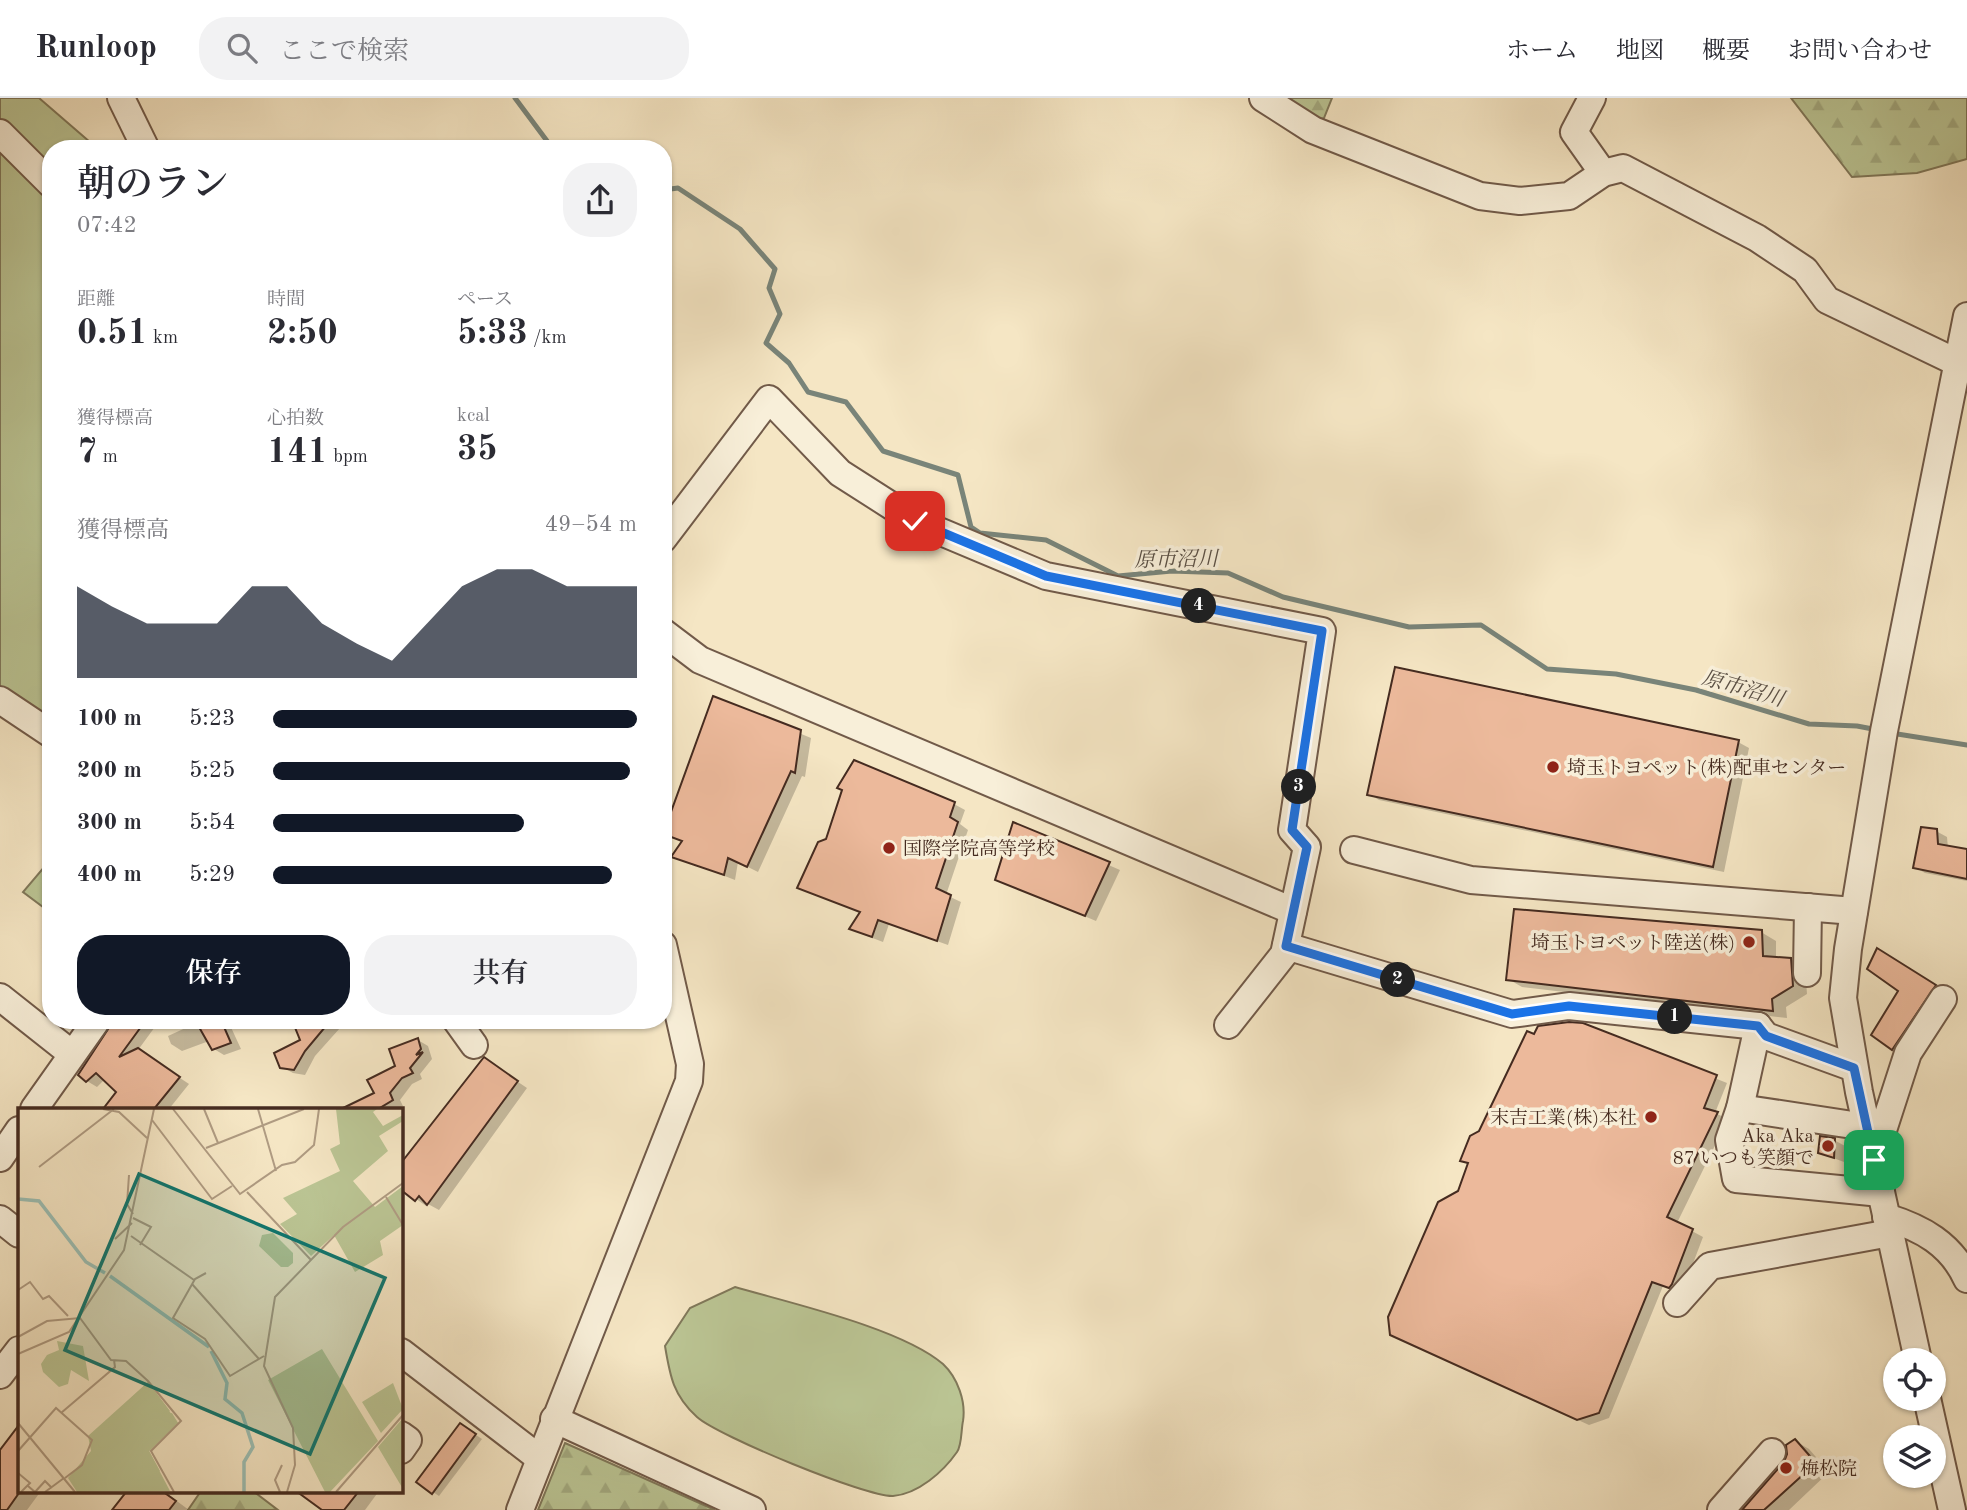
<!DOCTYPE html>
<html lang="ja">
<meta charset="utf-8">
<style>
:root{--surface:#fff;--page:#f2f2f3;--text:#2b2b33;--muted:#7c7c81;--line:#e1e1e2;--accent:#111827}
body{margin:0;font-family:"Old Standard TT","Noto Serif JP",serif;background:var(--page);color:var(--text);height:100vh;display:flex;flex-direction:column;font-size:26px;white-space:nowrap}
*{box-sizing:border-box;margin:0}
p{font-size:23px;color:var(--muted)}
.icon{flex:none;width:38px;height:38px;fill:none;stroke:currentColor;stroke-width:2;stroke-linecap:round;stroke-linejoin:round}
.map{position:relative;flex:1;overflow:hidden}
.drawer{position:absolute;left:42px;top:42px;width:630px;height:889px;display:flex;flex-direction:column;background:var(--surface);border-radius:28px;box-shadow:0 2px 5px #0004}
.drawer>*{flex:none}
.controls{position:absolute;left:1883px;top:1250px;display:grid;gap:14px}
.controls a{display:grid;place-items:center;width:63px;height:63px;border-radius:50%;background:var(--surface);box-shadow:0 2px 5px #0004;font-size:35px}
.pin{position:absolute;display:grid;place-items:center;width:60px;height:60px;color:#fff;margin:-30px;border-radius:14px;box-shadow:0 4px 10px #0006}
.km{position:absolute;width:35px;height:35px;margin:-18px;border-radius:50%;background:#222;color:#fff;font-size:19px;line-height:35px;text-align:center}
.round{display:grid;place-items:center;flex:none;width:74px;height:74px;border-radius:28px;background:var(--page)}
.head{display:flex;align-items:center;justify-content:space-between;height:119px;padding:0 35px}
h1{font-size:38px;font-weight:600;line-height:52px}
.figures{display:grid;grid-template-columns:repeat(3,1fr);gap:10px;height:119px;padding:7px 35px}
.figures div{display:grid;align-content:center}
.figures b{font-size:35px;font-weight:600}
.figures small{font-size:19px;font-weight:400}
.figures p{font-size:19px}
.chart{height:196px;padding:14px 35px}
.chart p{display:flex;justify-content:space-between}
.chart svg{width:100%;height:126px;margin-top:7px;fill:var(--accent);opacity:.7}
.action{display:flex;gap:14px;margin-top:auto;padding:14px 35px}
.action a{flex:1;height:80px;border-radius:28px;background:var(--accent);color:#fff;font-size:28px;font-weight:600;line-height:80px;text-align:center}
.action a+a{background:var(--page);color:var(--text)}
ul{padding:0 35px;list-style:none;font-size:23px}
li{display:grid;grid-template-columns:112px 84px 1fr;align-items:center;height:52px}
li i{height:18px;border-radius:9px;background:var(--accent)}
header{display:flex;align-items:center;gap:42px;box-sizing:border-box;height:98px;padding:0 35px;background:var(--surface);border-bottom:2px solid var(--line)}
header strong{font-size:33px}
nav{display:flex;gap:38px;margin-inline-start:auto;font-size:24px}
.search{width:490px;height:63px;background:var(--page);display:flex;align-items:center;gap:18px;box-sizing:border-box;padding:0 24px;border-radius:28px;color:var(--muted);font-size:26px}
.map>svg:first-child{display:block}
.green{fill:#bbc594;stroke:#80785a;stroke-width:2}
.forest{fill:url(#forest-firs);stroke:#80785a;stroke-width:2}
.shadow{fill:#0003}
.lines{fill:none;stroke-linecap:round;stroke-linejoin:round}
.stream{stroke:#798479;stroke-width:5}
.building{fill:#ecb99b;stroke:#452b20;stroke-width:2}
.minor-casing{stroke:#715a49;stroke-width:30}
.minor{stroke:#f8efd9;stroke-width:26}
.route-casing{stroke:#fff;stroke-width:14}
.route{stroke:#1a73e8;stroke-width:9}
.poi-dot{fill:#8f2418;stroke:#f8efd9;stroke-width:2.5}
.labels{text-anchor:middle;stroke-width:7;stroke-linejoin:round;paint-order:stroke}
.poi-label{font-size:19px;fill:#452b20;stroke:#f8efd9;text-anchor:start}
.water-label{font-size:21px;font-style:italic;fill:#5b5045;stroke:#f8efd9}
.inset-river{fill:none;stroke:#9cbfb4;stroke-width:3.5}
.inset-road{fill:none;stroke:#af9b82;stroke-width:2}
.view{fill:#0f766e;fill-opacity:0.15;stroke:#0f766e;stroke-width:3.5}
.inset-edge{fill:none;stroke:#452b20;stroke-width:3.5}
</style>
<header>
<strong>Runloop</strong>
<div class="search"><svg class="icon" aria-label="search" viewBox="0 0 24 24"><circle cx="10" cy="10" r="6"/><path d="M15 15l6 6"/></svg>ここで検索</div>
<nav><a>ホーム</a><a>地図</a><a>概要</a><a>お問い合わせ</a></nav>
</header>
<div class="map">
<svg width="1967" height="1412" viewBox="0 0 1967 1412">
<defs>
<pattern id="forest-firs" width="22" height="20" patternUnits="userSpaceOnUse" patternTransform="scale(1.75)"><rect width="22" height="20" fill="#bbc594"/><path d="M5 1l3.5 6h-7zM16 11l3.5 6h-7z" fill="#a2a97f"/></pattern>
</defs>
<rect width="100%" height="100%" fill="#f5e6c4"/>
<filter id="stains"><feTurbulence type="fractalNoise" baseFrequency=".00286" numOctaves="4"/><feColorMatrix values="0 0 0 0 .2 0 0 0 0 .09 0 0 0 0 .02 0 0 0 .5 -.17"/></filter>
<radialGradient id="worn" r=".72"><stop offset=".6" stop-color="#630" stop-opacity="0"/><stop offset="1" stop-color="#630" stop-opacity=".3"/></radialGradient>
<!-- green -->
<g class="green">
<polygon points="0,0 39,0 98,51 51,51 51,628 0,591"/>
<polygon points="51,761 51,815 23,794"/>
<path d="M735 1189C790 1205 901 1230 943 1266 958 1280 966 1304 963 1323 961 1332 962 1347 957 1354 943 1374 918 1396 893 1398 866 1399 718 1338 697 1319 673 1297 670 1278 665 1248L690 1210Z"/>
</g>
<!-- forest -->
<g class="forest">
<polygon points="1275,0 1332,0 1324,20 1313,25"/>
<polygon points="1791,0 1967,0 1967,61 1917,75 1852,79"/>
<polygon points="565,1345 715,1412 538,1412"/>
<polygon points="201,1393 253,1393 278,1412 188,1412"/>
</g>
<!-- shadow -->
<g class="shadow">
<polygon points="714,600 811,640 805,679 802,678 758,774 738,764 735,782 673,758 683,744 663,735"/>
<polygon points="1738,644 1749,650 1724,774 1379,702 1369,696"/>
<polygon points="954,706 965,712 960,726 968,732 946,797 961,804 948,847 889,826 883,844 862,836 852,830 861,815 800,790"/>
<polygon points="1014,726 1120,772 1096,823 997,781"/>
<polygon points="1936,733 1947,739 1948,750 1967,753 1967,783 1925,775 1914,769"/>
<polygon points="1761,834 1776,843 1776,860 1791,861 1805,870 1807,896 1786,909 1787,920 1522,889 1508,881"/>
<polygon points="1888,858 1945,894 1904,957 1873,937 1900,893"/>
<polygon points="118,922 160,922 138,952 189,986 169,1011 105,1011 119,993 105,981 97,989 87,983"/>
<polygon points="203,922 231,922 229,925 241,951 224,957 214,951 209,943 182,953 171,946 168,938"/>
<polygon points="309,922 351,925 340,930 315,958 305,977 293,975 282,969 302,942"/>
<polygon points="1582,927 1727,985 1715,1015 1728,1021 1677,1125 1703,1139 1683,1192 1681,1195 1663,1188 1609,1320 1589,1327 1403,1242 1469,1066 1463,1063 1535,938"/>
<polygon points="418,942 428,948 432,961 420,976 422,981 412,986 400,1002 403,1008 396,1011 350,1011 376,996"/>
<polygon points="484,961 527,990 439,1112 428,1106 426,1108 401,1090 401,1068"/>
<polygon points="1834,1042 1845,1048 1844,1064 1820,1055"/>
<polygon points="19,1330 19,1393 41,1393 27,1412 0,1412 0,1355"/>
<polygon points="467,1331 482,1341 439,1398 433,1394"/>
<polygon points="1795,1343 1809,1351 1829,1374 1789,1412 1744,1412 1785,1365"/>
<polygon points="129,1393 163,1393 189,1412 115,1412"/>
<polygon points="299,1393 379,1393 365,1412 325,1412"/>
</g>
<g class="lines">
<!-- stream -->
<g class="stream">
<polyline points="515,0 553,51"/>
<polyline points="663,92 678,90 740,131 775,171 769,190 780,216 766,245 789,265 808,294 846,304 883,353 958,377 971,429 980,435 1046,442 1118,478 1172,473 1228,475 1283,499 1409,529 1481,527 1547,571 1616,576 1696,592 1809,626 1857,628 1878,632"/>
<polyline points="1891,635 1967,647"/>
</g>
</g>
<!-- building -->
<g class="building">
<polygon points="1395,569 1739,642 1713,769 1367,697"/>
<polygon points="713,598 801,632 795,675 791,673 747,769 728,760 724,777 671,759 682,743 663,736"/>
<polygon points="854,662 955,704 950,719 958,724 936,790 951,797 937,843 878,822 872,839 849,831 860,814 797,790 818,744 826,741 842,692 837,690"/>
<polygon points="1013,724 1110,764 1085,818 995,782"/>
<polygon points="1921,729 1937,731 1938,746 1967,751 1967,781 1913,770"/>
<polygon points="1514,811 1762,832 1763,858 1791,860 1793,888 1772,901 1773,913 1506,882"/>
<polygon points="1877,850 1936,887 1892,952 1871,937 1898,893 1867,871"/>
<polygon points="114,922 146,922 119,959 138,950 180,979 154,1011 103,1011 116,994 96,975 86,984 78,977"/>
<polygon points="195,922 221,922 231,945 212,952"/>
<polygon points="305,922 331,922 305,953 294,972 280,970 274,955 300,942 294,927"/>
<polygon points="1569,924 1583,925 1717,977 1704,1010 1718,1014 1667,1119 1693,1131 1672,1186 1669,1190 1652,1184 1599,1315 1577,1322 1390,1237 1388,1219 1438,1104 1458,1093 1468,1065 1460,1063 1470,1038 1479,1033 1527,933 1534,936 1538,928"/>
<polygon points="418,940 421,951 416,957 423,954 410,970 413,975 402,980 390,995 393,1002 378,1011 341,1011 374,995 367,982 395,968 389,951"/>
<polygon points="484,959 518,983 427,1107 419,1098 415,1103 401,1092 401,1065"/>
<polygon points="1820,1038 1835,1040 1834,1060 1818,1055"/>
<polygon points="460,1325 476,1336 432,1396 416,1384"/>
<polygon points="19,1327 19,1395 7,1412 0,1412 0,1352"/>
<polygon points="1795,1341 1816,1365 1764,1412 1742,1412 1784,1364 1787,1356 1786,1347"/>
<polygon points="127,1393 162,1393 176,1403 169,1412 112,1412"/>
<polygon points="296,1393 359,1393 344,1412 322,1412"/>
</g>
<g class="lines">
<defs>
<g id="minor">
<polyline points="121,0 146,51"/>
<polyline points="1263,0 1313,32 1480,98 1520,103 1569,98 1603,75 1623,70 1757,140 1805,172 1827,202 1956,264 1967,263"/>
<polyline points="1592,0 1574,34 1603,75"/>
<polyline points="0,35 51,86"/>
<polyline points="663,441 769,301 840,375 915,423 1046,478 1322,533 1292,732 1307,749 1284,856 1228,927"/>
<polyline points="663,534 700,562 1293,813"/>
<polyline points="0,602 51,636"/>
<polyline points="1354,752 1471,782 1854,813"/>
<polyline points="1286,848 1512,916 1569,908 1758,928 1766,938 1854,970"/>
<polyline points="1807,875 1808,809"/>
<polyline points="0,899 72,956"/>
<polyline points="456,922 474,947"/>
<polyline points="1758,928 1740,1010 1729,1042 1736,1081 1881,1095"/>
<polyline points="1740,1010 1866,1029"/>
<polyline points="34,1011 97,922"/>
<polyline points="0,1060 19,1032"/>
<polyline points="1874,1060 1908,955 1943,901"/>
<path d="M1886 1119C1922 1130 1951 1146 1967 1181"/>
<polyline points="0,1121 19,1136"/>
<polyline points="1677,1205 1710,1168 1890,1135"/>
<polyline points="401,1254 539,1360"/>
<polyline points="1918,1262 1859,994 1843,900 1848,851 1884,633 1967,218"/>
<polyline points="0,1277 19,1252"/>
<polyline points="1927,1300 1952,1412"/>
<polyline points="554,1321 752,1412"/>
<polyline points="401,1337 408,1342 401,1352"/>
<polyline points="520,1412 689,983 690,966 663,847"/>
<polyline points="1721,1412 1772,1354"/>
</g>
</defs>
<!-- minor casing -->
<use href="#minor" class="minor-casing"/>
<!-- minor -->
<use href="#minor" class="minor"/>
</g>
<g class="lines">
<defs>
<polyline id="route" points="915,423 1046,478 1322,533 1292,732 1307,749 1286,848 1512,916 1569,908 1758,928 1766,938 1854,970 1874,1062"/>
</defs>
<!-- route casing -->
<use href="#route" class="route-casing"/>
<!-- route -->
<use href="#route" class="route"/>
</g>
<!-- markers -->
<g class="poi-dot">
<circle cx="1553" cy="669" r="7"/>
<circle cx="889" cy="750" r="7"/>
<circle cx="1749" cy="844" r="7"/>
<circle cx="1651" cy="1019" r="7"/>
<circle cx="1828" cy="1048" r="7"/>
<circle cx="1786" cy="1370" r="7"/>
</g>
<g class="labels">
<!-- poi labels -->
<g class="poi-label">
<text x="1567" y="676">埼玉トヨペット(株)配車センター</text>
<text x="903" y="757">国際学院高等学校</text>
<text x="1735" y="851" text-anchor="end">埼玉トヨペット陸送(株)</text>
<text x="1637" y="1026" text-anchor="end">末吉工業(株)本社</text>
<text x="1814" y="1044" text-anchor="end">Aka Aka<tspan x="1814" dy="22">87 いつも笑顔で</tspan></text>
<text x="1800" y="1377">梅松院</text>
</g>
<!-- water labels -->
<g class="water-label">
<text transform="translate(1176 461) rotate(-1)" y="7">原市沼川</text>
<text transform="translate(1743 590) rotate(16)" y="7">原市沼川</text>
</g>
</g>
<!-- overview -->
<g transform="translate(18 1010)">
<rect width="385" height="385" fill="#f5e6c4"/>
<path d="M255 125 275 145V155L270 159H263L241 138 244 127ZM304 241 360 333 312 384H307L250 272ZM130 274 160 315 131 343 152 383 59 384 50 370 73 343 70 328ZM375 275 385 301 363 325 344 294ZM385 310V381L360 339Z" fill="#bbc594"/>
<path d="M318 1H359L355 4 365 18 385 7V13L361 28 370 43 335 73 357 99 385 78V117L362 133 365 147 337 164 316 127 293 148 262 116 279 106 265 90 322 63 312 41 322 36ZM39 233 65 238 71 273 53 262 50 276 41 279 25 264 23 256 29 247 41 242ZM130 274 152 303 142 306 135 317 109 294ZM154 305 160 315 131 343 142 363 119 373 125 357 124 333 136 327 145 306ZM116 313 91 339 82 340 77 331ZM125 316H130L134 324 121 332 120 343 97 336 109 320Z" fill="#bbc594"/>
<path class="inset-river" d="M0 91 21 93 68 154 87 165M92 168 191 239M193 243 209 275 207 291 224 305 235 339 226 354V384"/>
<path class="inset-road" d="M85 1 101 4 129 30M155 1 222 86 264 57 277 54 296 37 301 1M186 1 200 35M240 1 258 63M134 12 194 91 214 78M188 40 286 1M21 59 96 1M111 67 109 96 115 106M229 84 293 152M368 89 385 117M115 110 133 119 122 137M113 128 176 172M97 131 114 115M188 165 177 171 155 210 187 231 212 268 246 248M174 176 241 251M0 182 12 174 25 191 31 188 50 208M0 229 29 213 62 210 93 252 108 253 130 273 163 313 133 343 156 384M0 246 51 224 106 142 136 1M43 305 97 259 96 252M0 315 57 384M0 343 38 300 74 332 64 357 47 370M0 365 12 375 3 384M10 378 17 384 27 373 34 380M27 384 46 370M262 384 257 372 264 357M269 384 277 357 275 320 246 258 257 189 325 119 385 75M318 384 385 307"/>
<path class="view" d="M121 66 367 170 292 346 47 242Z"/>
<rect width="385" height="385" class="inset-edge"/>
</g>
<rect width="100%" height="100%" filter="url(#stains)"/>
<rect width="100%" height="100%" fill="url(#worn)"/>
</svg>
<div class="controls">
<a><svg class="icon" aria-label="locate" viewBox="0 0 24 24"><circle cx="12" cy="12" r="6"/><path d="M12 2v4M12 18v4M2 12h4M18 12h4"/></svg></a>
<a><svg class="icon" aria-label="layers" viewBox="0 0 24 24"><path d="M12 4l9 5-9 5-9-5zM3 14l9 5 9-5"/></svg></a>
</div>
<div class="pin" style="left:1874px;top:1062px;background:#1e9e55"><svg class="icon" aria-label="arrive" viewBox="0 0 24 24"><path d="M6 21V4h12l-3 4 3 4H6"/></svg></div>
<div class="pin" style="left:915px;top:423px;background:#d93025"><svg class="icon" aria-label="check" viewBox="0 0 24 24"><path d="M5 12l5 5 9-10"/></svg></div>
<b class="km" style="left:1675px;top:919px">1</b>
<b class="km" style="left:1398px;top:882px">2</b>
<b class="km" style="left:1299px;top:689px">3</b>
<b class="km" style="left:1199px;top:508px">4</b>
<section class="drawer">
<div class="head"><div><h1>朝のラン</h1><p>07:42</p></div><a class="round"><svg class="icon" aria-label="share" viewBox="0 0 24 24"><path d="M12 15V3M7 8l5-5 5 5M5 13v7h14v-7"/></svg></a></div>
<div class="figures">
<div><p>距離</p><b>0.51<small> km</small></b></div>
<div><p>時間</p><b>2:50</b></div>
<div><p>ペース</p><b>5:33<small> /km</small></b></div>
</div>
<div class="figures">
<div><p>獲得標高</p><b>7<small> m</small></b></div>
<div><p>心拍数</p><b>141<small> bpm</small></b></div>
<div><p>kcal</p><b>35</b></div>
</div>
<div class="chart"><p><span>獲得標高</span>49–54 m</p>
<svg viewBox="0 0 160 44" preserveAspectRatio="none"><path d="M0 44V12L10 19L20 25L30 25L40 25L50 12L60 12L70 25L80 32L90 38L100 25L110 12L120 6L130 6L140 12L150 12L160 12V44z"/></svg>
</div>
<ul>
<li><b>100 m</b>5:23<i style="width:100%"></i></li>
<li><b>200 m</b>5:25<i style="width:98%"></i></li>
<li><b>300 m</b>5:54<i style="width:69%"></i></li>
<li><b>400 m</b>5:29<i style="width:93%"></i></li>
</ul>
<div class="action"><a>保存</a><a>共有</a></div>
</section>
</div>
